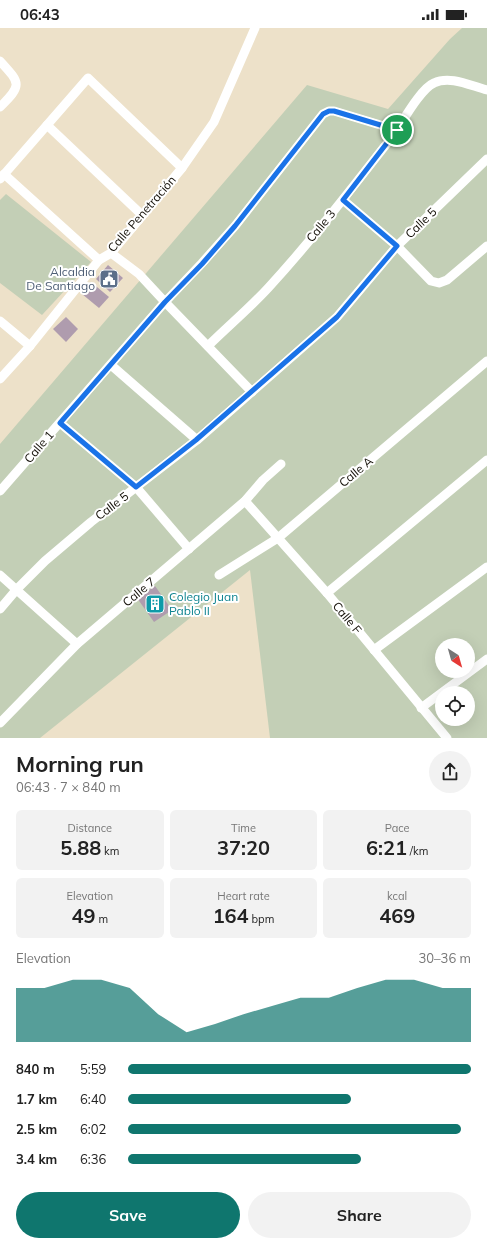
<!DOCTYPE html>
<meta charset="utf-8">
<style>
:root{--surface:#fff;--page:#f2f2f2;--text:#222;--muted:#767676;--accent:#0f766e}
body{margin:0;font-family:Mulish,sans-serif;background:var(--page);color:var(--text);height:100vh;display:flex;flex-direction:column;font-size:15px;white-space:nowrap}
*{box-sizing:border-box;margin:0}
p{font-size:13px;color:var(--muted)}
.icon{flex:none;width:22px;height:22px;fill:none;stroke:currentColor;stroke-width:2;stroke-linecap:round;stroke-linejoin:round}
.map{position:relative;height:710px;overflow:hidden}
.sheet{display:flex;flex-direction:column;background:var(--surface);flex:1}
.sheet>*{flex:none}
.needle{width:26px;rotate:143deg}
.controls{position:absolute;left:435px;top:610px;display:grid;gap:8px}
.controls a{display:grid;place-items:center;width:40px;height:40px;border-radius:50%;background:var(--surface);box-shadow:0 4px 16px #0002;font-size:20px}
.pin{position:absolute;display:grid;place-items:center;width:34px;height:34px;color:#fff;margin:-17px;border:2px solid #fff;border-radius:50%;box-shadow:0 1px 4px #0007}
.round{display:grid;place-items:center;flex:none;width:42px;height:42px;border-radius:21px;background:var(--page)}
.summary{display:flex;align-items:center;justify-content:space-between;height:68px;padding:0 16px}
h1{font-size:22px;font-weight:700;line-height:30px}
.figures{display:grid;grid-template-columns:repeat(3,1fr);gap:6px;height:68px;padding:4px 16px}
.figures div{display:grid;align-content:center;border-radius:6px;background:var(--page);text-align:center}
.figures b{font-size:20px;font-weight:700}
.figures small{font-size:11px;font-weight:400}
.figures p{font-size:11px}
.chart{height:112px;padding:8px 16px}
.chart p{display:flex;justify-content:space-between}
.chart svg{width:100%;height:72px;margin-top:4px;fill:var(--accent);opacity:.7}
.primary-button{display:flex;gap:8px;margin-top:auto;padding:8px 16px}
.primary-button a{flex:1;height:46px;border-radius:24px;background:var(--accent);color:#fff;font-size:16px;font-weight:700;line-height:46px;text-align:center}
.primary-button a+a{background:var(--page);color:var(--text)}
ul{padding:0 16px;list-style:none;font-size:13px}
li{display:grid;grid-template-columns:64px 48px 1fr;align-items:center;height:30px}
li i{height:10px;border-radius:5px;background:var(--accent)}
.status{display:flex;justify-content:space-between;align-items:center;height:28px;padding:0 20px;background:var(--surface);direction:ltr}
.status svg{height:11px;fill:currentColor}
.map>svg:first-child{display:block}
.green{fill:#c3cfb6;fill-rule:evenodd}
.building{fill:#af9cae}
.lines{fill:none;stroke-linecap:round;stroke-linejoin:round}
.minor{stroke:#fff;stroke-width:9}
.route-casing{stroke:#fff;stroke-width:8}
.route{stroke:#1a73e8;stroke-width:5}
.labels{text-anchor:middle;stroke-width:4;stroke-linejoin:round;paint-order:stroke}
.street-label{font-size:12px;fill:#130f07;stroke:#fff}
.service-label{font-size:12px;fill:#4e5e75;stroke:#fff;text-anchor:end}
.culture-label{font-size:12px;fill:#0d838f;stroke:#fff;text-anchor:start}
</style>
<div class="status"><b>06:43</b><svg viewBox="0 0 49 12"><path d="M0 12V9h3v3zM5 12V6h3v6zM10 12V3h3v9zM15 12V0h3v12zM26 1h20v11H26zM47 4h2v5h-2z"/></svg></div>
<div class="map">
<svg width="487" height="710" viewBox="0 0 487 710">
<rect width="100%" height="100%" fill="#ede1c9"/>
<!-- green -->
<g class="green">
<path d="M462 0H487V710H270L250 542 40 710H0V416L307 57 388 81 450 11ZM442 617H468V643H442ZM442 665H468V691H442Z"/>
<polygon points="6,166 91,234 42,287 0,255 0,172"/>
</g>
<!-- building -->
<g class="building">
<polygon points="108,237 123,250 110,264 96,251"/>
<polygon points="91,254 109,269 99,280 82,266"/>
<polygon points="66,289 78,301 66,314 53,301"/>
<polygon points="155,558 172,582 154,594 137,570"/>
</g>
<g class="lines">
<!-- minor -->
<g class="minor">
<path d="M0 33C20 55 23 57 0 79"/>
<polyline points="47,97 142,187"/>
<polyline points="4,146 99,232"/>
<polyline points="0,151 88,50 182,140"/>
<polyline points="343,172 397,218 431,253 439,255 447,252 487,218"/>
<polyline points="111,225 139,246 165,274 252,364"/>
<polyline points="0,293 30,318"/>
<path d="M208 318C228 298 250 280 269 259 313 211 352 160 392 109 402 95 420 61 434 55 450 47 471 58 487 62"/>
<polyline points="111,337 197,412"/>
<polyline points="0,351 30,318 99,232 111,225 182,140 214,94 255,0"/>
<polyline points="60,395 136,459 189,521"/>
<polyline points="0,463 165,274 202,235 235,198 323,86 329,83 334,83 397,102"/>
<polyline points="245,473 327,565 447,710"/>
<polyline points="0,547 77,616"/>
<polyline points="219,547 278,510 487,333"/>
<polyline points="327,565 487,432"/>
<polyline points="0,581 17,561 45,533 91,494 197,412 337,289 397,218 487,131"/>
<polyline points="374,622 487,539"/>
<polyline points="421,680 487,631"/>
<polyline points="0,695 77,616 245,473 263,452 281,436"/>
</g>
</g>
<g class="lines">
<defs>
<polygon id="route" points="329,83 334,83 397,102 343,172 397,218 337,289 196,412 136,459 60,395 165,274 202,236 235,198 323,86"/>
</defs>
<!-- route casing -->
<use href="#route" class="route-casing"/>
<!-- route -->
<use href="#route" class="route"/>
</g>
<!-- icons -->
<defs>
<symbol id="civic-square" viewBox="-11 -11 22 22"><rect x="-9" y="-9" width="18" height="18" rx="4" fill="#5c6f8a" stroke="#fff"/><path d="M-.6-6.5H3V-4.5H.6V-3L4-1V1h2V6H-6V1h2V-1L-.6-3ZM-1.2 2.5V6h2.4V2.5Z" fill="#fff"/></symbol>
<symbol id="building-square" viewBox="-11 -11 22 22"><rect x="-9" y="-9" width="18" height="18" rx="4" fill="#0f9aa8" stroke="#fff"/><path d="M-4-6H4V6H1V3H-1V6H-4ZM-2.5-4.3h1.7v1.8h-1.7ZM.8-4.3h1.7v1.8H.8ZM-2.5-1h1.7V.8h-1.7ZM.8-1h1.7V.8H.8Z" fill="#fff"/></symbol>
</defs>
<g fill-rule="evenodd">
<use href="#civic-square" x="98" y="240" width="22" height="22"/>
<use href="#building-square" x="144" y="565" width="22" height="22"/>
</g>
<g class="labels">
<!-- street labels -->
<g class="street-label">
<text transform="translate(142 186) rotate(-49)" y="4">Calle Penetración</text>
<text transform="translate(421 195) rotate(-44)" y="4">Calle 5</text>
<text transform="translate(321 198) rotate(-50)" y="4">Calle 3</text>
<text transform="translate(39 419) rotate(-49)" y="4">Calle 1</text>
<text transform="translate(356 444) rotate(-40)" y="4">Calle A</text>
<text transform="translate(112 478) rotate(-37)" y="4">Calle 5</text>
<text transform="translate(139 564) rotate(-40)" y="4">Calle 7</text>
<text transform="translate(347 590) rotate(50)" y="4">Calle F</text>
</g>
<!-- service labels -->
<g class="service-label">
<text x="95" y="248">Alcaldia<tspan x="95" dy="14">De Santiago</tspan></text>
</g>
<!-- culture labels -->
<g class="culture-label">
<text x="169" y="573">Colegio Juan<tspan x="169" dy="14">Pablo II</tspan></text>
</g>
</g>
</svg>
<div class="controls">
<a><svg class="needle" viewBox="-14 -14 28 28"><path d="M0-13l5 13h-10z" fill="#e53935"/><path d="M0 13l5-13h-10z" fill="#767676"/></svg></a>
<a><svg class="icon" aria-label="locate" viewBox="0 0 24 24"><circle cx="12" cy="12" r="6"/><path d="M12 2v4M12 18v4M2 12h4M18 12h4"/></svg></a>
</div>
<div class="pin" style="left:397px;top:102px;background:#1e9e55"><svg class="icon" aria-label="arrive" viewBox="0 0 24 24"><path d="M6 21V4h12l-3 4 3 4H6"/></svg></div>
</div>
<section class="sheet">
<div class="summary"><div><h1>Morning run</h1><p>06:43 · 7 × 840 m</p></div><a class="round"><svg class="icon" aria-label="share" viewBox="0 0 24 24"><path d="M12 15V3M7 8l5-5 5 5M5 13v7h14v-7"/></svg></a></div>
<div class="figures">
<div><p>Distance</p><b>5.88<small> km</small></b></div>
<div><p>Time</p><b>37:20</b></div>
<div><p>Pace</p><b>6:21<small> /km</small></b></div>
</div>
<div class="figures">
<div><p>Elevation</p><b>49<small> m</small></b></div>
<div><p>Heart rate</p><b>164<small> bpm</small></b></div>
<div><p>kcal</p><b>469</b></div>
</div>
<div class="chart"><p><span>Elevation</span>30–36 m</p>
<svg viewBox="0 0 160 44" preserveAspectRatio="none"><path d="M0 44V11L10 11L20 6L30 6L40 11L50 27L60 38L70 33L80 27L90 22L100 17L110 17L120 11L130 6L140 6L150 11L160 11V44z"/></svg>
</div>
<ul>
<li><b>840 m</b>5:59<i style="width:100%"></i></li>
<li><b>1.7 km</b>6:40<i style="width:65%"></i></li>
<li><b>2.5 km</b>6:02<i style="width:97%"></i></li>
<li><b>3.4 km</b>6:36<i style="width:68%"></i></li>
</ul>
<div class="primary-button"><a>Save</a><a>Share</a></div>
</section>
